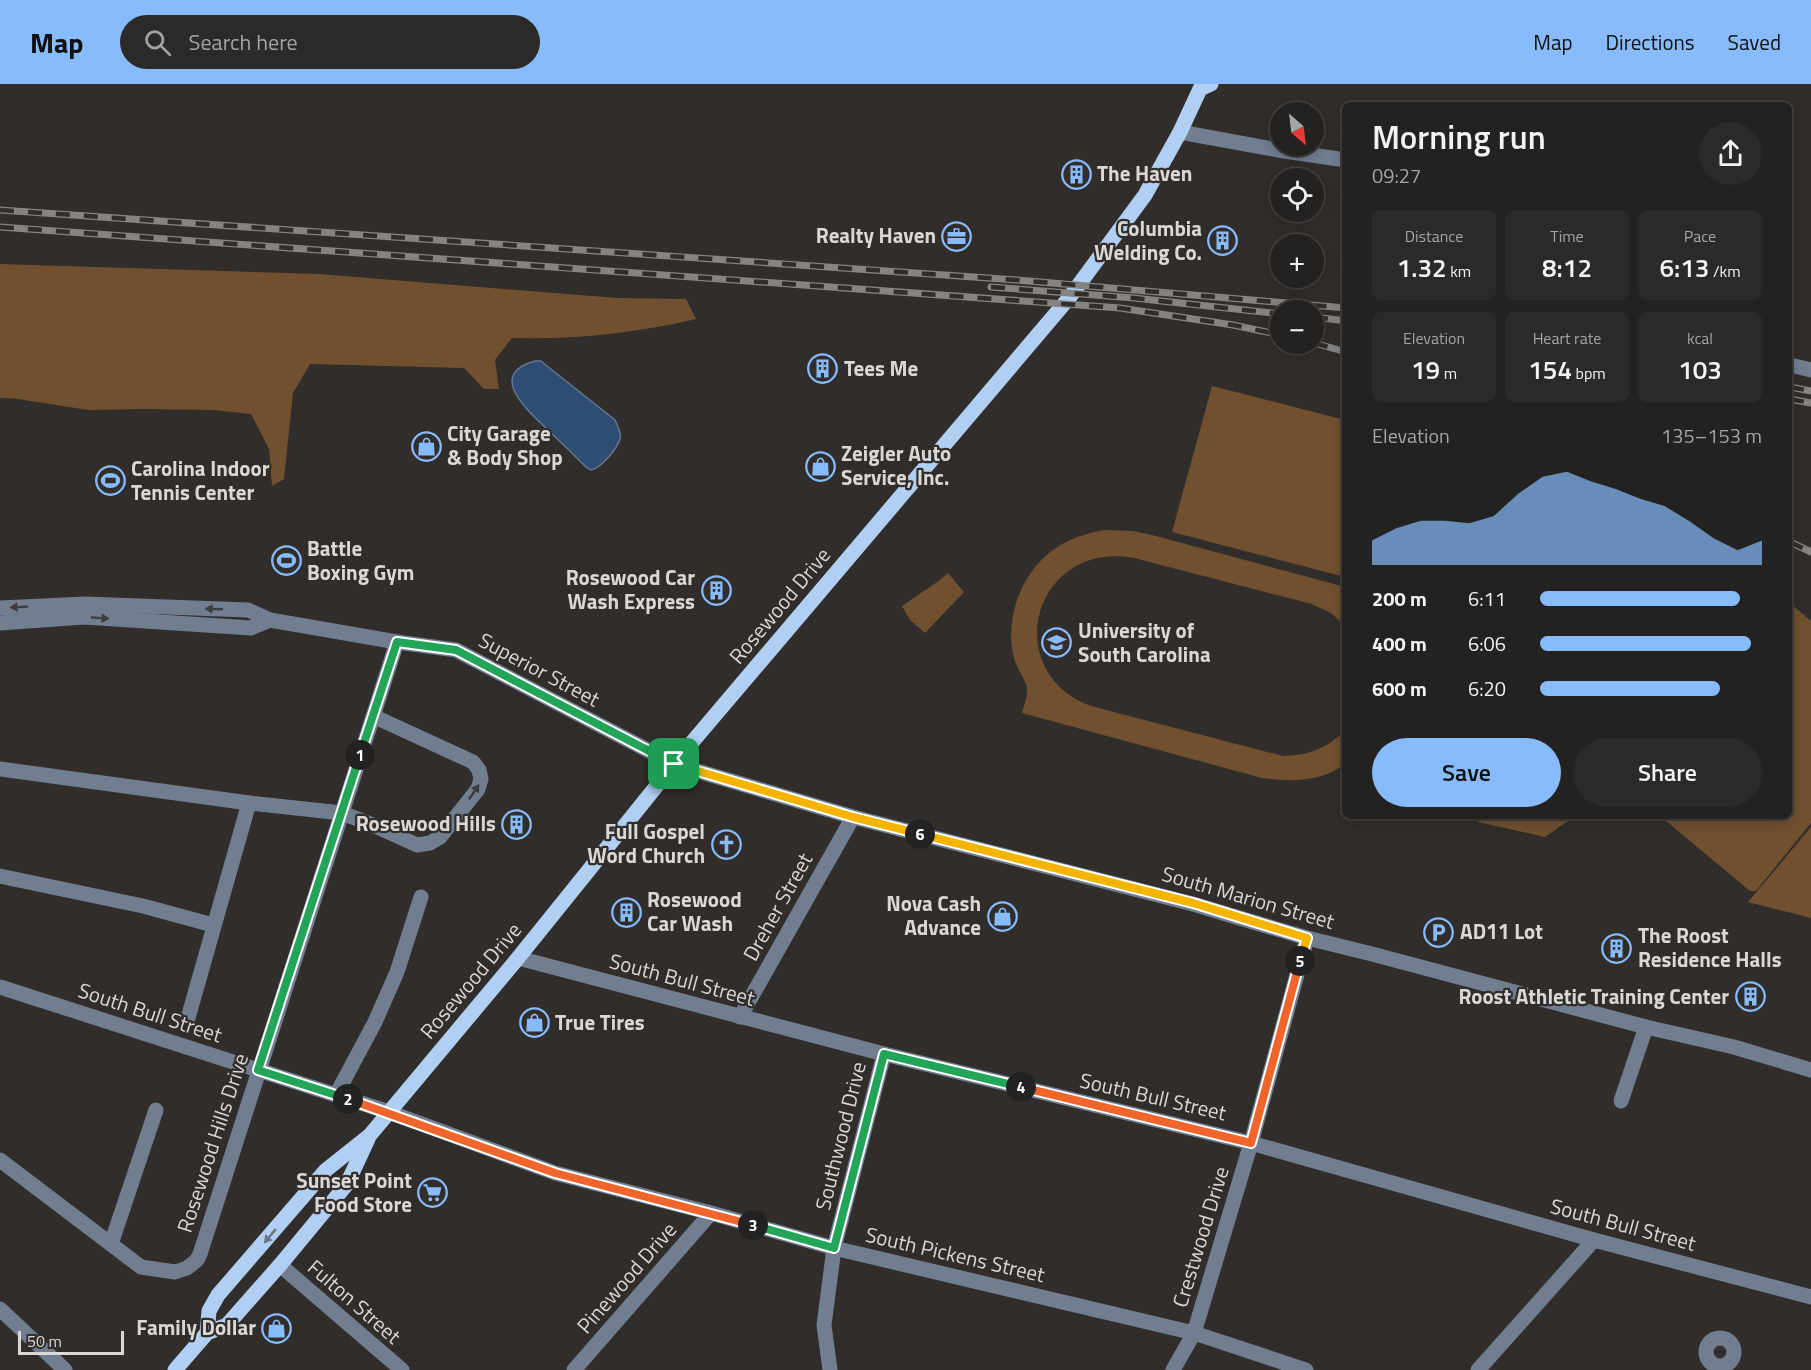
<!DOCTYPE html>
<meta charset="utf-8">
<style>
:root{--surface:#242220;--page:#2c2a29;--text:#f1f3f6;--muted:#a3a4a5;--line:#413f3e;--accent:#87bbfb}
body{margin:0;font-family:"Titillium Web",sans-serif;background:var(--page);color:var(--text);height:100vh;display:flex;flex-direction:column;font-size:22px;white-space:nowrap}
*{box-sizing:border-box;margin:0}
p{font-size:20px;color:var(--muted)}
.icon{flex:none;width:33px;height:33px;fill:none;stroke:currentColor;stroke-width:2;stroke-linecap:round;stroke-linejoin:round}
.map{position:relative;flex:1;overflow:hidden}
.drawer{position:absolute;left:1342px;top:18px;width:450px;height:717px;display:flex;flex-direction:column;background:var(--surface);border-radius:9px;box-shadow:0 3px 15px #0003,0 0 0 2px var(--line)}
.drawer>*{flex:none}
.needle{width:39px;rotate:152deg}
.tools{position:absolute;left:1270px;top:18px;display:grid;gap:12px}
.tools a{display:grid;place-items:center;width:54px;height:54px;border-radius:50%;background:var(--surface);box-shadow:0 3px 15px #0003,0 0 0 2px var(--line);font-size:30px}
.scale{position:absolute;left:18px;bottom:15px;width:106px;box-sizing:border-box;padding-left:6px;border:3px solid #dad8d7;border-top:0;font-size:16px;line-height:21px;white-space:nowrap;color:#dad8d7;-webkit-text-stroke:4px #302d2b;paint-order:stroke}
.pin{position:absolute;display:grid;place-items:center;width:51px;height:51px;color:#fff;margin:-26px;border-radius:12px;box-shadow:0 3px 9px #0006}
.km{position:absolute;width:30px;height:30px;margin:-15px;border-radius:50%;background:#222;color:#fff;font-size:16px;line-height:30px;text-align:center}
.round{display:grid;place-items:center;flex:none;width:63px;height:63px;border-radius:32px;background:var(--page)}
.head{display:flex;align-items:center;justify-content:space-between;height:102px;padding:0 30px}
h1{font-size:33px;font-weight:600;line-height:45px}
.metrics{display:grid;grid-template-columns:repeat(3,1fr);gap:9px;height:102px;padding:6px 30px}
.metrics div{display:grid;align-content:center;border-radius:9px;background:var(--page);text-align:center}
.metrics b{font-size:26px;font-weight:600}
.metrics small{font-size:16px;font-weight:400}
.metrics p{font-size:16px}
.chart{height:168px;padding:12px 30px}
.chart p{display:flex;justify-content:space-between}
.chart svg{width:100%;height:108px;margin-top:6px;fill:var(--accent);opacity:.7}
.action{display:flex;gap:12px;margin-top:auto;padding:12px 30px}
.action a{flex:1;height:69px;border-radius:36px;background:var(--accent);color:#111;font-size:24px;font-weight:600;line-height:69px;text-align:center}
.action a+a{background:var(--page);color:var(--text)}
ul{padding:0 30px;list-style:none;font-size:20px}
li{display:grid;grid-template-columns:96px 72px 1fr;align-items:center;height:45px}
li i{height:15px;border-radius:8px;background:var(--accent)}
header{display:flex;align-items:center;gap:36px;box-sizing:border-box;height:84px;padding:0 30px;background:var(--accent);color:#111}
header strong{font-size:28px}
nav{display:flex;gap:33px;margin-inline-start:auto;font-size:21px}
.search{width:420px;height:54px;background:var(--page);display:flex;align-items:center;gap:15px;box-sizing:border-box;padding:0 21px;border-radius:33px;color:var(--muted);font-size:22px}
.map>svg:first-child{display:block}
.green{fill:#70502f}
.water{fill:#2f4d72;stroke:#627790;stroke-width:1.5}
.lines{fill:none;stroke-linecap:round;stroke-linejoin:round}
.minor{stroke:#707e90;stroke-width:15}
.major{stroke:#b1cef3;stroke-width:15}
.rail-casing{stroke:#868482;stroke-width:7}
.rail{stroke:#302d2b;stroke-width:4.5;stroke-dasharray:14;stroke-linecap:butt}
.oneway{fill:#3d3d3f}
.oneway2{fill:#6a7585}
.split-1-casing{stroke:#fff;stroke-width:12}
.split-2-casing{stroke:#fff;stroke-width:12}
.split-3-casing{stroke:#fff;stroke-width:12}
.split-4-casing{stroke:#fff;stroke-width:12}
.split-5-casing{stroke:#fff;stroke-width:12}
.split-6-casing{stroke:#fff;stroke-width:12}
.split-7-casing{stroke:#fff;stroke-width:12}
.split-1{stroke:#22a559;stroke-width:8}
.split-2{stroke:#22a559;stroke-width:8}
.split-3{stroke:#f0652b;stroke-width:8}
.split-4{stroke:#22a559;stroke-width:8}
.split-5{stroke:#f0652b;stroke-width:8}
.split-6{stroke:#f5b400;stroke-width:8}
.split-7{stroke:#f5b400;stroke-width:8}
.labels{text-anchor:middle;stroke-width:4.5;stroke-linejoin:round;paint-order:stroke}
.poi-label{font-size:21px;font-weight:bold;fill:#dad8d7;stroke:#302d2b;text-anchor:start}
.street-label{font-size:21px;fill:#dad8d7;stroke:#302d2b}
</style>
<header>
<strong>Map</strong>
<div class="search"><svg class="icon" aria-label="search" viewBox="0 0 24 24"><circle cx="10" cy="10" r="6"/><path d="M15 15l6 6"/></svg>Search here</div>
<nav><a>Map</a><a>Directions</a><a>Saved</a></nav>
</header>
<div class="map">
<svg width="1811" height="1286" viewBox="0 0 1811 1286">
<rect width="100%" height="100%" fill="#302d2b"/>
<!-- green -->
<g class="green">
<path d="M0 180 319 190 617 214 686 215 696 235C636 249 574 256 512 254L495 276 499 305H484L464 284 310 280 293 309 284 395 272 402 269 365 251 330 213 326 144 325 88 326 18 315 0 314Z"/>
<polygon points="1212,302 1345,336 1345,493 1172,448"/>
<path d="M1103 446 1133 447 1152 451 1345 503V542L1331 529 1312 520 1134 474C1034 456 998 587 1091 622L1283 672C1307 672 1328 664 1345 646V680C1321 698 1292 698 1262 694L1022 629C1024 622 1027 614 1027 607 1028 600 1020 589 1017 582 1014 576 1013 570 1012 564 1007 527 1024 485 1056 464 1070 454 1086 450 1103 446Z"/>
<polygon points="948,489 964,508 925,549 910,536 902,522 940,496"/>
<polygon points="1790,519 1811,537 1811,739 1756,807 1750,807 1660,732 1790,732"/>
<polygon points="1479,732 1579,732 1565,739 1545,753 1478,738"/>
<polygon points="1811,743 1811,834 1748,818"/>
</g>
<!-- water -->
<path class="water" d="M535 277H541L547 282 615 336C617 341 622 348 620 355 617 365 601 384 591 386L587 384C575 372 563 360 550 348 531 329 484 291 535 277Z"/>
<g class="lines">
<!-- minor -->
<g class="minor">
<polyline points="1180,48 1284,67 1346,76"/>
<polyline points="1790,281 1811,286"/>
<polyline points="0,524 85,520 248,526 270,536 397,558 456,566 674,680 853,733 1193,820 1307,854 1372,870 1646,943 1734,963 1811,986"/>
<polyline points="0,539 84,533 251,544 270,536"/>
<polyline points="0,685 249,719 342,729 373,741 417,761 430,759 440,753 478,705 481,695 479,686 473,678 373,632"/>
<polyline points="0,792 143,822 213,841"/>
<polyline points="518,874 884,970 1251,1059 1594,1156 1811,1213"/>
<polyline points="0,903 389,1028 555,1089 711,1129 834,1164 1194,1249 1306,1286"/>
<polyline points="740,933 853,733"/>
<polyline points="188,934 249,719"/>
<polyline points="336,1011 375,938 397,888 421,813"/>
<polyline points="1621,1017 1646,943"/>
<polyline points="0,1076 141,1183 175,1188 187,1184 197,1176 200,1170 397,558"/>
<polyline points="111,1160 156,1026"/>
<polyline points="280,1181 402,1286"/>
<polyline points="0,1225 65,1286"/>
<circle cx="1720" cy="1268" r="14"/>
<polyline points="574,1286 711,1129"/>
<polyline points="830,1286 824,1241 834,1164 884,970"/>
<polyline points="1173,1286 1194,1249 1251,1059 1307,854"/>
<polyline points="1478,1286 1594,1156"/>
</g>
<!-- major -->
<g class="major">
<polyline points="207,1249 209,1227 218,1211 326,1086 370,1051 518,874 688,663 1069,214 1145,111 1180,48 1200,5 1211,0"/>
<polyline points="175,1286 207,1249 227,1241 280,1181 347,1100 368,1055"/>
</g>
<defs>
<g id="rail">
<polyline points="0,126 1017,196 1346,224"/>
<polyline points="0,143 1120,224 1233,241 1281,251"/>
<polyline points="991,203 1134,214 1281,230"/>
<polyline points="1314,233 1346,237"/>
<polyline points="1314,259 1346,268"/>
<polyline points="1790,303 1811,307"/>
<polyline points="1790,315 1811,319"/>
<polyline points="1790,458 1811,468"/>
</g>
</defs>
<!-- rail casing -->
<use href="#rail" class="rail-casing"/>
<!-- rail -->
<use href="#rail" class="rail"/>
</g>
<!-- one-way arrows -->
<defs><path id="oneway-solid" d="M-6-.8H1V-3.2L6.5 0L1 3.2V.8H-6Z" transform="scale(1.5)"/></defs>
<g class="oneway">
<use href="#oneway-solid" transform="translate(19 523) rotate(177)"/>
<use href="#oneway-solid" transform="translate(214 525) rotate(-178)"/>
<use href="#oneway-solid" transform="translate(100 534) rotate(4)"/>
<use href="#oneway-solid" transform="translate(474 708) rotate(-56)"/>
</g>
<use class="oneway2" href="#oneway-solid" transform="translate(270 1152) rotate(130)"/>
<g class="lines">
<defs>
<polyline id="split-1" points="360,671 397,558 456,566 674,680"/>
<polyline id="split-2" points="348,1015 258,986 360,671"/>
<polyline id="split-3" points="348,1015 555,1089 753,1141"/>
<polyline id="split-4" points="753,1141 834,1164 884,970 1021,1003"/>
<polyline id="split-5" points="1021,1003 1251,1059 1300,877"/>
<polyline id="split-6" points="920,750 1193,819 1307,854 1300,877"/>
<polyline id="split-7" points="674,680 853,733 920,750"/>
</defs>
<!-- split-1 casing -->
<use href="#split-1" class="split-1-casing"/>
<!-- split-2 casing -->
<use href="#split-2" class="split-2-casing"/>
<!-- split-3 casing -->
<use href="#split-3" class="split-3-casing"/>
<!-- split-4 casing -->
<use href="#split-4" class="split-4-casing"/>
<!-- split-5 casing -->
<use href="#split-5" class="split-5-casing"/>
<!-- split-6 casing -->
<use href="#split-6" class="split-6-casing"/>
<!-- split-7 casing -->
<use href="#split-7" class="split-7-casing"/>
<!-- split-1 -->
<use href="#split-1" class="split-1"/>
<!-- split-2 -->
<use href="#split-2" class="split-2"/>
<!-- split-3 -->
<use href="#split-3" class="split-3"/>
<!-- split-4 -->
<use href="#split-4" class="split-4"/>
<!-- split-5 -->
<use href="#split-5" class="split-5"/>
<!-- split-6 -->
<use href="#split-6" class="split-6"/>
<!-- split-7 -->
<use href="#split-7" class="split-7"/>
</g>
<!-- icons -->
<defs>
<symbol id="building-ring" viewBox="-11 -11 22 22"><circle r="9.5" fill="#302d2b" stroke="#87bbfb" stroke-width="1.5"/><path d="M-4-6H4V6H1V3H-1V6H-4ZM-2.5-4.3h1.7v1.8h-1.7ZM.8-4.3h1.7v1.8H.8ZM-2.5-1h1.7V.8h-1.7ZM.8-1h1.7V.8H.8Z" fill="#87bbfb"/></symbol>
<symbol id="office-ring" viewBox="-11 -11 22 22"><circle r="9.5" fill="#302d2b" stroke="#87bbfb" stroke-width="1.5"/><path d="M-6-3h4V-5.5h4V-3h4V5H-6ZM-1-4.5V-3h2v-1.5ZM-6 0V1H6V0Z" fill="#87bbfb"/></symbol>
<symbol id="shop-ring" viewBox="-11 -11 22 22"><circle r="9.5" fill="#302d2b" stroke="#87bbfb" stroke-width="1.5"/><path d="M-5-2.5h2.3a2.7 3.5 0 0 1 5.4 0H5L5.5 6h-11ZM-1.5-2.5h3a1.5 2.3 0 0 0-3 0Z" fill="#87bbfb"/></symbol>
<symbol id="stadium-ring" viewBox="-11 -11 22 22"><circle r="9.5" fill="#302d2b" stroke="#87bbfb" stroke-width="1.5"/><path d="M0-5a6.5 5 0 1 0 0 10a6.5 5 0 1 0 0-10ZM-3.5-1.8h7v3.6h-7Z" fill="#87bbfb"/></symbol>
<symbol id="university-ring" viewBox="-11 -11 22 22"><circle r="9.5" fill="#302d2b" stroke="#87bbfb" stroke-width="1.5"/><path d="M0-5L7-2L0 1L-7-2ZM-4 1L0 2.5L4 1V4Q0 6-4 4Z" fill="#87bbfb"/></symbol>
<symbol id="church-ring" viewBox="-11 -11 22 22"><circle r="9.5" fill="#302d2b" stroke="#87bbfb" stroke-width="1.5"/><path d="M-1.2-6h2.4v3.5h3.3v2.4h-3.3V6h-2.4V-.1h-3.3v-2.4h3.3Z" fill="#87bbfb"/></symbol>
<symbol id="parking-ring" viewBox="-11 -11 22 22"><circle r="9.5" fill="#302d2b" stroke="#87bbfb" stroke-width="1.5"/><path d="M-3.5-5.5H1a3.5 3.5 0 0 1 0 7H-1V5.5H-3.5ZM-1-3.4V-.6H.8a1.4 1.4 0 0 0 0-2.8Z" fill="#87bbfb"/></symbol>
<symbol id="supermarket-ring" viewBox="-11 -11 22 22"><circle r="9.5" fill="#302d2b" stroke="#87bbfb" stroke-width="1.5"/><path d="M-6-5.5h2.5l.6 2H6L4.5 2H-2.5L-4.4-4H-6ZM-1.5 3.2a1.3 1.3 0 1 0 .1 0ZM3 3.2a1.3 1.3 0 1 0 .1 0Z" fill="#87bbfb"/></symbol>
</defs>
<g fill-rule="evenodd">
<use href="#building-ring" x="1060" y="74" width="33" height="33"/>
<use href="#office-ring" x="940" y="136" width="33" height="33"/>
<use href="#building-ring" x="1206" y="140" width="33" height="33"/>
<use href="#building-ring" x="806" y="268" width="33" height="33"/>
<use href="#shop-ring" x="410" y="346" width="33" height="33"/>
<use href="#shop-ring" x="804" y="366" width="33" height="33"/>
<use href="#stadium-ring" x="94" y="380" width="33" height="33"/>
<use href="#stadium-ring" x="270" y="460" width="33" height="33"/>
<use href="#building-ring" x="700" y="490" width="33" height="33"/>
<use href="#university-ring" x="1040" y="542" width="33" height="33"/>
<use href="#building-ring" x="500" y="724" width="33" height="33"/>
<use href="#church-ring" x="710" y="744" width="33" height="33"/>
<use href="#building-ring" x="610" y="812" width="33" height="33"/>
<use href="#shop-ring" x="986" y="816" width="33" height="33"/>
<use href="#parking-ring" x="1422" y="832" width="33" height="33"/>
<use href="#building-ring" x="1600" y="848" width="33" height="33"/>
<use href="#building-ring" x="1734" y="896" width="33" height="33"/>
<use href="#shop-ring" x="518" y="922" width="33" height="33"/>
<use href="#supermarket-ring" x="416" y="1092" width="33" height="33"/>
<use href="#shop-ring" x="260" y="1228" width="33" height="33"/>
</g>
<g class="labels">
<!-- poi labels -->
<g class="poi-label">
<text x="1097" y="97">The Haven</text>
<text x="1202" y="152" text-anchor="end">Columbia<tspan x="1202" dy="24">Welding Co.</tspan></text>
<text x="936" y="159" text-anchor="end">Realty Haven</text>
<text x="844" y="292">Tees Me</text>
<text x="447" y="357">City Garage<tspan x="447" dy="24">&amp; Body Shop</tspan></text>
<text x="841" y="377">Zeigler Auto<tspan x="841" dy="24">Service, Inc.</tspan></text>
<text x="131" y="392">Carolina Indoor<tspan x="131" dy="24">Tennis Center</tspan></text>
<text x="307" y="472">Battle<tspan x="307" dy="24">Boxing Gym</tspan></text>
<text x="695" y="501" text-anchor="end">Rosewood Car<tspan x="695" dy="24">Wash Express</tspan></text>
<text x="1078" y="554">University of<tspan x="1078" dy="24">South Carolina</tspan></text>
<text x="496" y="747" text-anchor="end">Rosewood Hills</text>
<text x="705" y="755" text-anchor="end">Full Gospel<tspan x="705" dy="24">Word Church</tspan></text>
<text x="647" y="823">Rosewood<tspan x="647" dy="24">Car Wash</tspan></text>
<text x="981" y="827" text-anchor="end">Nova Cash<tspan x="981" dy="24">Advance</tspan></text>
<text x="1460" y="855">AD11 Lot</text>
<text x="1638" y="859">The Roost<tspan x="1638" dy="24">Residence Halls</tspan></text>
<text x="1729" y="920" text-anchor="end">Roost Athletic Training Center</text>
<text x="555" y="946">True Tires</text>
<text x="412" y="1104" text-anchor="end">Sunset Point<tspan x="412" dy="24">Food Store</tspan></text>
<text x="256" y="1251" text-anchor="end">Family Dollar</text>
</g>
<!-- street labels -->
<g class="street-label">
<text transform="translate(780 522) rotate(-50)" y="7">Rosewood Drive</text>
<text transform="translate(539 586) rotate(28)" y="7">Superior Street</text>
<text transform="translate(1248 814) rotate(16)" y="7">South Marion Street</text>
<text transform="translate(778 823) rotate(-61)" y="7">Dreher Street</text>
<text transform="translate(682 896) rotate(15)" y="7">South Bull Street</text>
<text transform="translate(471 897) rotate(-50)" y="7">Rosewood Drive</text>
<text transform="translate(150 929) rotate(18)" y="7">South Bull Street</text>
<text transform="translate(1153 1013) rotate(13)" y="7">South Bull Street</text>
<text transform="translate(841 1052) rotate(-76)" y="7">Southwood Drive</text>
<text transform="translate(213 1059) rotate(-72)" y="7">Rosewood Hills Drive</text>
<text transform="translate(1623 1141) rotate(15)" y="7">South Bull Street</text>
<text transform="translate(1201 1153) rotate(-73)" y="7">Crestwood Drive</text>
<text transform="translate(955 1171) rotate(13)" y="7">South Pickens Street</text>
<text transform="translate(627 1194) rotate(-49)" y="7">Pinewood Drive</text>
<text transform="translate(354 1218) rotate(41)" y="7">Fulton Street</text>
</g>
</g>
</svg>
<div class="tools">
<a><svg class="needle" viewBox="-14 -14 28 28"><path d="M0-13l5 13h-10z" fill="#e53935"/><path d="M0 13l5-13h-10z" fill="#a3a4a5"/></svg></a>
<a><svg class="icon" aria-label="locate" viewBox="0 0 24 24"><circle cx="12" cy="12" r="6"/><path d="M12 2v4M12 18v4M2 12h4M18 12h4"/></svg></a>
<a>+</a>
<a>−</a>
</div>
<div class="scale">50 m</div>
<div class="pin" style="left:674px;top:680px;background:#1e9e55"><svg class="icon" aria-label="arrive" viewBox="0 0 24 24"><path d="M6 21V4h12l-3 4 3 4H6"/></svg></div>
<b class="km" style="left:360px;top:671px">1</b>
<b class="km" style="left:348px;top:1015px">2</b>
<b class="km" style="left:753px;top:1141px">3</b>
<b class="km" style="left:1021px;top:1003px">4</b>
<b class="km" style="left:1300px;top:877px">5</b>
<b class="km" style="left:920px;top:750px">6</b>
<section class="drawer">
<div class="head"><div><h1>Morning run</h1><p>09:27</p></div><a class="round"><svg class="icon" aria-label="share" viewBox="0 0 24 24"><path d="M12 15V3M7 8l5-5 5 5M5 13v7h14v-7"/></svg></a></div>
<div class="metrics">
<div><p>Distance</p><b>1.32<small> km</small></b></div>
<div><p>Time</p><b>8:12</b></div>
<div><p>Pace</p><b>6:13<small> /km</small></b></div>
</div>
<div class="metrics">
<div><p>Elevation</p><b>19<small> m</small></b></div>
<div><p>Heart rate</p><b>154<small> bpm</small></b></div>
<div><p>kcal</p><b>103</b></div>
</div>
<div class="chart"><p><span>Elevation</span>135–153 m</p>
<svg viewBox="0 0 160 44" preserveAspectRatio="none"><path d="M0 44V34L10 29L20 26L30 26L40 27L50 24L60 15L70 8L80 6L90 10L100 13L110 17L120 20L130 26L140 33L150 38L160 34V44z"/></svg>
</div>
<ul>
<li><b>200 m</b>6:11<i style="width:90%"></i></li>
<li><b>400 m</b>6:06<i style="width:95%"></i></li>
<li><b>600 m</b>6:20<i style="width:81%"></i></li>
</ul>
<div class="action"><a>Save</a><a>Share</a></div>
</section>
</div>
